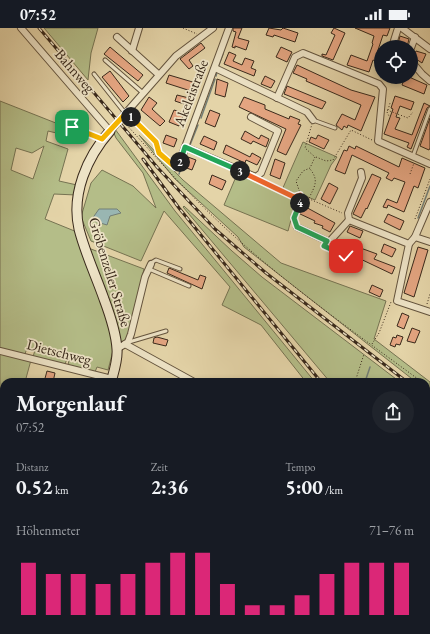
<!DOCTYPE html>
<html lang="de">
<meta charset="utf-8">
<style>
:root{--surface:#171b24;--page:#20242c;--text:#f1f3f6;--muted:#9ea1a6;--accent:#db2777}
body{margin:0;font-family:"EB Garamond",serif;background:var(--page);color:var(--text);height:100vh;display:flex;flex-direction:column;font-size:15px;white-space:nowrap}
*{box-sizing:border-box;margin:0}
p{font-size:13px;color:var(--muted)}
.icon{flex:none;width:22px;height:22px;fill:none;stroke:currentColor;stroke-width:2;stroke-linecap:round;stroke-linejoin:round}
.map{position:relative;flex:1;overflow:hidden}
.side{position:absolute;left:0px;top:350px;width:430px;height:256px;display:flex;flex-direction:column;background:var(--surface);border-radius:12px 12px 0 0;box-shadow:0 2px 6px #0003}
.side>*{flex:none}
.buttons{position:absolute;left:374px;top:12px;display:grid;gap:8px}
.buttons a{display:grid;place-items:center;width:44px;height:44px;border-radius:50%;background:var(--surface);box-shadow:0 2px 6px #0003;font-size:20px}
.pin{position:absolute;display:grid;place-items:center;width:34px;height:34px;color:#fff;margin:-17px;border-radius:8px;box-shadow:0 2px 6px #0006}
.km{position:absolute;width:20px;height:20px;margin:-10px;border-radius:50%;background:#222;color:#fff;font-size:11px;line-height:20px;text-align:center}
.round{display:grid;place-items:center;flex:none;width:42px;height:42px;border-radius:21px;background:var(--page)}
.headline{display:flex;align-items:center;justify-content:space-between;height:68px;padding:0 16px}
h1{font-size:22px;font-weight:700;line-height:30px}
.metrics{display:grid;grid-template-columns:repeat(3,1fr);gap:6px;height:68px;padding:4px 16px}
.metrics div{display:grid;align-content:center}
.metrics b{font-size:20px;font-weight:700}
.metrics small{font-size:11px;font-weight:400}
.metrics p{font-size:11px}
.chart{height:112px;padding:8px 16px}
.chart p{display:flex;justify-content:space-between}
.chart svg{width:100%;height:72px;margin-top:4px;stroke:var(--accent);stroke-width:6}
.status{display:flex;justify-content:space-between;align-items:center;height:28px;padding:0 20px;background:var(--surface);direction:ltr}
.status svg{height:11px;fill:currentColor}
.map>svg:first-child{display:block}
.green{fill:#b4bd88;stroke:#767352;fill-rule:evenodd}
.water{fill:#99b6b2;stroke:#737e76}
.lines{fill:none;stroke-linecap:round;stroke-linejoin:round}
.stream{stroke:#737e76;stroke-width:1.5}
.building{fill:#e4a581;stroke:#39291b}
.lane-casing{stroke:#64543e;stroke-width:5}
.street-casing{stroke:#64543e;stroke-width:8}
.secondary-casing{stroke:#39291b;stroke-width:11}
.path{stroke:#39291b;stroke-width:1;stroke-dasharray:1 2;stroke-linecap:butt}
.lane{stroke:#ede3c6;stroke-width:3}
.street{stroke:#ede3c6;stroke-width:6}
.secondary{stroke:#ede3c6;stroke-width:9}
.rail-casing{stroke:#39291b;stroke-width:3}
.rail{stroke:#ede3c6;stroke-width:1.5;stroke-dasharray:4.5;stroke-linecap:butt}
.split-1-casing{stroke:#fff;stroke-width:8}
.split-2-casing{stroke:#fff;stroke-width:8}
.split-3-casing{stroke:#fff;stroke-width:8}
.split-4-casing{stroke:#fff;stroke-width:8}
.split-5-casing{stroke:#fff;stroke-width:8}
.split-1{stroke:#f5b400;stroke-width:5}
.split-2{stroke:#f5b400;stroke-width:5}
.split-3{stroke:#22a559;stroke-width:5}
.split-4{stroke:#f0652b;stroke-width:5}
.split-5{stroke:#22a559;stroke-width:5}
.labels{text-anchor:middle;stroke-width:3.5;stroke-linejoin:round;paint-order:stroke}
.street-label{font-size:15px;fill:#39291b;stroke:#ede3c6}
</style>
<div class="status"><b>07:52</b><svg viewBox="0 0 49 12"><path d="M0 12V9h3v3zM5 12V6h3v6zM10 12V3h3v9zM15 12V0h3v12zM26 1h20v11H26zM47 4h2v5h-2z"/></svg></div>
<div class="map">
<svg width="430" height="606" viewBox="0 0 430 606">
<rect width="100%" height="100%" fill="#e4d4a8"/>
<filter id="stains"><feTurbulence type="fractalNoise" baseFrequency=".005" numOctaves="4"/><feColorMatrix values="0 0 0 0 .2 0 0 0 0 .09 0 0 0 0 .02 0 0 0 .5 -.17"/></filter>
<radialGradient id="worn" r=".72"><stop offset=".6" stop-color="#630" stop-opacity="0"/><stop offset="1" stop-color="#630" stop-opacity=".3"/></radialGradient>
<!-- green -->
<g class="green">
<polygon points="44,0 98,0 91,25 88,52"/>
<path d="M0 73 71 101 69 108 48 103 46 113 68 121 59 153 77 157 76 167 54 166 45 191 77 204 83 218 144 241 129 309 114 319 108 342 97 339 95 344 68 337 69 332 67 331 65 336 33 329 35 322 27 320 25 326 0 320ZM44 118 33 151 11 142 16 120 32 125Z"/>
<polygon points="115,101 175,183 315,354 306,354 261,297 222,277 230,259 164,183 141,233 91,213 81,189 91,155 102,142 133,158 156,180 143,145 116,110 113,103"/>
<polygon points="139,107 183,152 281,235 386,273 374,311 430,354 430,364 426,361 426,354 416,354 244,219 238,209 175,151"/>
<polygon points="303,114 337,129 331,137 315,172 301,166 294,168 282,162"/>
<polygon points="238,144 288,168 299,170 295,177 288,203 224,177"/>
<polygon points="184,178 232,223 262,249 400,354 330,354 183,179"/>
<polygon points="0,324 31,332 25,354 4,354 4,602 46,602 46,606 0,606"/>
<polygon points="426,374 430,378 430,455 426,451"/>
<polygon points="426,512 430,513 430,606 317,606 318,602 426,602"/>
<polygon points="57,602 316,602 315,606 57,606"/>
</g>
<!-- water -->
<polygon class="water" points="99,181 117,181 121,185 110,188 107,197 97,194 92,191"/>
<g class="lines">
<!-- stream -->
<g class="stream">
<polyline points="218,39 223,26"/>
<polyline points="216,48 217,44"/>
<polyline points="201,90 215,51"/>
<polyline points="190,117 198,97"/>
<polyline points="182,139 187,125"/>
<polyline points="179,146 180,143"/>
<polyline points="418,190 430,158"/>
<polyline points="365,354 370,339"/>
<polyline points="55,606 55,602"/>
<polyline points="314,606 314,602"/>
</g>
</g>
<!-- building -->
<g class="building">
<polygon points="233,0 242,0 238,10 249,13 246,22 235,18 235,20 232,19 236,4 233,3"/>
<polygon points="269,0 281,2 283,0 298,5 295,14 274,7 273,9 266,7"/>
<polygon points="334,0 345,5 333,32 322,28 322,26 326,27 335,7 331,5"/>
<polygon points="355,0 390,0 387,8 383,7 377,25 381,26 378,34 373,32 369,44 347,37 351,27 367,33 373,16 372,15 374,8"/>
<polygon points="400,8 409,11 407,19 397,19"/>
<polygon points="201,15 205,20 189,32 193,38 189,41 180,31"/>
<polygon points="110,19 143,47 138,53 104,26"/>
<polygon points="281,19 292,24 287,34 276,29"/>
<polygon points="416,23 426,26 422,35 413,29"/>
<polygon points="229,24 236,27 233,33 242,37 245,30 254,33 251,40 256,42 254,48 224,36"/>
<polygon points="297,37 351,62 375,69 361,103 348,97 347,100 344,98 342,102 336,97 342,86 355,92 361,77 306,53 307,51 293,45"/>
<polygon points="110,43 129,68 123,74 102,49"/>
<polygon points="169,47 196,55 194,64 166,55"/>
<polygon points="265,48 275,53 271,60 261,56"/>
<polygon points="405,49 409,49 427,57 424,66 402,57"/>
<polygon points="217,51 228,55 225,69 215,66"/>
<polygon points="287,58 326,74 322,81 284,66"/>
<polygon points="177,67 189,70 187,77 175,73"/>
<polygon points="395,68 414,74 411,82 400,78 396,89 400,90 395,101 412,107 424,75 430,78 427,80 411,121 407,119 409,115 384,106 393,81 391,80"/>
<polygon points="149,69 157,75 152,81 165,93 160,98 141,82"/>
<polygon points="244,69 265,77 265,81 289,91 290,88 300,92 298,96 301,97 286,127 277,123 286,101 239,79"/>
<polygon points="174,82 184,85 179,98 169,94"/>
<polygon points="210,82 220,86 215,99 205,95"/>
<polygon points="430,90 430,120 429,122 420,118"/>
<polygon points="245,103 259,111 261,107 269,111 266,119 253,113 251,116 241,111"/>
<polygon points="166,107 177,111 174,119 163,115"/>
<polygon points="318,107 329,112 324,121 309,114 311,109 316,111"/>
<polygon points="204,108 217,114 214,122 200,116"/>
<polygon points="226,117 250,129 252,125 261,130 257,137 246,132 245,135 223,125"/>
<polygon points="349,118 355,121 356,118 399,139 402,130 425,140 418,160 414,158 404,184 388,177 387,180 383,179 387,171 397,175 405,154 394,150 392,153 386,150 389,145 352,127 345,146 335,142 344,122 347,123"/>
<polygon points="188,129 196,132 192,142 184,139"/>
<polygon points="275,131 285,135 280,151 270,147"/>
<polygon points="372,146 381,150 367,181 366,180 361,190 353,186"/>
<polygon points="212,147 226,153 222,162 209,156"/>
<polygon points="329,155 338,160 330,176 321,171"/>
<polygon points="302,177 335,195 330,204 322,200 323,198 314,195 315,193 298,185"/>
<polygon points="388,186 404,193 400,202 384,194"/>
<polygon points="350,198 363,203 360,210 347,204"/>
<polygon points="337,212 354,220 355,218 377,226 374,231 395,239 392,246 333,218"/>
<polygon points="384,216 396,221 392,229 381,224"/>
<polygon points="418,219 428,222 414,269 404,265"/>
<polygon points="169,240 198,252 200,247 206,249 202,261 167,245"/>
<polygon points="372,257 383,262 380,269 369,264"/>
<polygon points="402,285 409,288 404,301 397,298"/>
<polygon points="412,300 420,303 415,315 407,313"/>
<polygon points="397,307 403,309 400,317 396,316 395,319 390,317 393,309 396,310"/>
<polygon points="157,309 168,312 166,318 153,315 154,310"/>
<polygon points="47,343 55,345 53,354 44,354"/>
</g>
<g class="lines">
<defs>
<g id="lane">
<polyline points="105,32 143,65"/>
<polyline points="94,46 125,85"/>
<polyline points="313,92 335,100"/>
<polyline points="72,99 102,111"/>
<polyline points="413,128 430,81"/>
<polyline points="327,213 324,218 346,228"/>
<polyline points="151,235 156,232 180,241"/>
<polyline points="149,241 189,258"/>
<polyline points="129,314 166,303"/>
</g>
<g id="street">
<polyline points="21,0 110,103 176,28 213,0"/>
<polyline points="402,0 430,21"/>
<polyline points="117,9 158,46"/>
<polyline points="392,19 398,0"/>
<polyline points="411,20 415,9"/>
<polyline points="132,23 139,0"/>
<polyline points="411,33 422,46 430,53"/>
<polyline points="215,40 307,84 313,92"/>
<polyline points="277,70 295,29 303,25 379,56 383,61 378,113 430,136"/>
<polyline points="185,119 256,149 261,145 278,103 251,89"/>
<polyline points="178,138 229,0"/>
<polyline points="430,174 415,209 409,216 397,273 430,284"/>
<polyline points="349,192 348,185 362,150 361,144"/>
<polyline points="297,199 329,214 349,192 409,216"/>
<polyline points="415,209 430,214"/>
<polyline points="125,316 128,314 131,306 145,249 151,236"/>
<polyline points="117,321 125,316 194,354"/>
<polyline points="0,323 112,351"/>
</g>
<g id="secondary">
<path d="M110 103C87 129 71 166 79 201 85 225 96 248 104 271 110 287 116 304 117 321 118 332 114 343 111 354"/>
<polyline points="49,606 49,602"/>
</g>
</defs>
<!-- lane casing -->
<use href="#lane" class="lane-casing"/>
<!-- street casing -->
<use href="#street" class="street-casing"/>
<!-- secondary casing -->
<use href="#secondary" class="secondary-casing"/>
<!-- path -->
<g class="path">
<polyline points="183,0 197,6"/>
<polyline points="387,82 408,90 413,84"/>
<polyline points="388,82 390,75"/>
<polyline points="387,84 389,88"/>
<polyline points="131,89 156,114 159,125 172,137"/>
<path d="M125 95C160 134 195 173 234 208 293 261 358 307 422 354"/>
<polyline points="316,129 326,133 333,132 351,102 372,112"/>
<polyline points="410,146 414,135"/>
<polyline points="259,153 294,169 300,167 342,185"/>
<path d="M309 170C315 158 319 152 310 141"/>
<polyline points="415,191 430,151"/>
<polyline points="296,194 294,190 302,171 296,153 303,143 310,140 315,129 305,120 312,96"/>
<polyline points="427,276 430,266"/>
<polyline points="372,316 379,305 391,274"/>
<polyline points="355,354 364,326"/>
<polyline points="426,357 430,360"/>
<polyline points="426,445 430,448"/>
<polyline points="426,544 430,541"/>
<polyline points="317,606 318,602"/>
</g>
<!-- lane -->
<use href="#lane" class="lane"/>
<!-- street -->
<use href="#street" class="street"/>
<!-- secondary -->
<use href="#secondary" class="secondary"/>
<defs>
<g id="rail">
<polyline points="39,0 157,139 215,201 266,245 407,354"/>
<polyline points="143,131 179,180 321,354"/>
<polyline points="426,368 430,371"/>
<polyline points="426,458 430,461"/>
</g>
</defs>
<!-- rail casing -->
<use href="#rail" class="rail-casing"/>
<!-- rail -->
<use href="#rail" class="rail"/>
</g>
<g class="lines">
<defs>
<polyline id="split-1" points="72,99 102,111 127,84 131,89"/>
<polyline id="split-2" points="131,89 156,114 159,125 175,139 178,138 180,134"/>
<polyline id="split-3" points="180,134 185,119 240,143"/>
<polyline id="split-4" points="240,143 294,169 300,167 302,171 300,175"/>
<polyline id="split-5" points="300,175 294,190 297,199 327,213 324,218 346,228"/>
</defs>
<!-- split-1 casing -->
<use href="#split-1" class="split-1-casing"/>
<!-- split-2 casing -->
<use href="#split-2" class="split-2-casing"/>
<!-- split-3 casing -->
<use href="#split-3" class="split-3-casing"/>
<!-- split-4 casing -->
<use href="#split-4" class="split-4-casing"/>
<!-- split-5 casing -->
<use href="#split-5" class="split-5-casing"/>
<!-- split-1 -->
<use href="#split-1" class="split-1"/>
<!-- split-2 -->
<use href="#split-2" class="split-2"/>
<!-- split-3 -->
<use href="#split-3" class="split-3"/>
<!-- split-4 -->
<use href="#split-4" class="split-4"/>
<!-- split-5 -->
<use href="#split-5" class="split-5"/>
</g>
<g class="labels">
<!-- street labels -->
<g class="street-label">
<text transform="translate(75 43) rotate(49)" y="5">Bahnweg</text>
<text transform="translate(191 65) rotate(-69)" y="5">Akeleistraße</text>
<text transform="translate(110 244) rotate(73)" y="5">Gröbenzeller Straße</text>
<text transform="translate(59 324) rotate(14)" y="5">Dietschweg</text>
</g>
</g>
<rect width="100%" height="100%" filter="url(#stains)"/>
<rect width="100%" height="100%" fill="url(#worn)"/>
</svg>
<div class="buttons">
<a><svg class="icon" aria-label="locate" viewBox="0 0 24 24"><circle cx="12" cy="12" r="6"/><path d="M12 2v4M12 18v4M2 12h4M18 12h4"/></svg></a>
</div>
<div class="pin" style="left:72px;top:99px;background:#1e9e55"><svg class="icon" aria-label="arrive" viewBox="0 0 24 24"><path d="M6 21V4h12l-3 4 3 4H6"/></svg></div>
<div class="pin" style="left:346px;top:228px;background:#d93025"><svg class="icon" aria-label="check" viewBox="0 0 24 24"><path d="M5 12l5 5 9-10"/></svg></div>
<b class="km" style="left:131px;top:89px">1</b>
<b class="km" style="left:180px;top:134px">2</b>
<b class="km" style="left:240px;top:143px">3</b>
<b class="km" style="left:300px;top:175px">4</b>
<section class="side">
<div class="headline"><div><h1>Morgenlauf</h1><p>07:52</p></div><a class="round"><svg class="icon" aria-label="share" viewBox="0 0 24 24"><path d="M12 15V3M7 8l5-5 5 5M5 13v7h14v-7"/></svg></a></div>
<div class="metrics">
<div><p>Distanz</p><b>0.52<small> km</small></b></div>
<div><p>Zeit</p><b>2:36</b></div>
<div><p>Tempo</p><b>5:00<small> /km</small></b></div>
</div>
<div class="chart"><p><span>Höhenmeter</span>71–76 m</p>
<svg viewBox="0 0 160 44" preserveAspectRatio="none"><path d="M5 44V12M15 44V19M25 44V19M35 44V25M45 44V19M55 44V12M65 44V6M75 44V6M85 44V25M95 44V38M105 44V38M115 44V32M125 44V19M135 44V12M145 44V12M155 44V12"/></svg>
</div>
</section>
</div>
